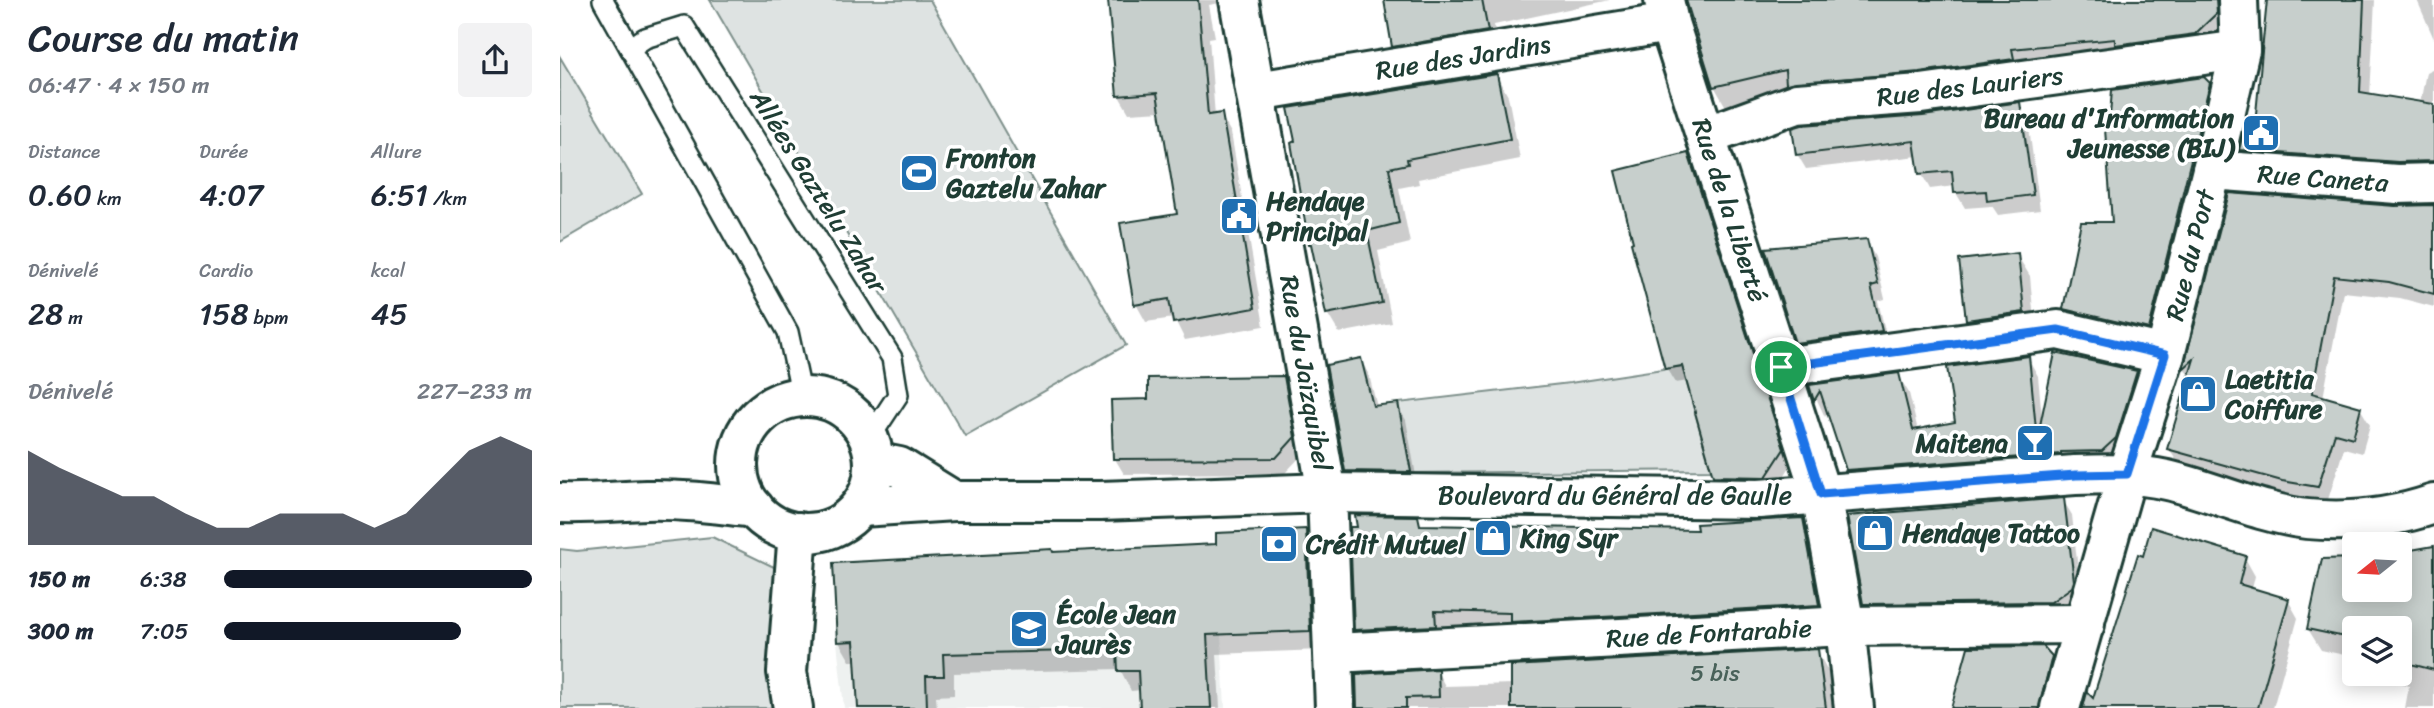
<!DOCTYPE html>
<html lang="fr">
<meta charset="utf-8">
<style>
:root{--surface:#fff;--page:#f2f2f3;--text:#1f2937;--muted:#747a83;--accent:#111827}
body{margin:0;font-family:Sriracha,sans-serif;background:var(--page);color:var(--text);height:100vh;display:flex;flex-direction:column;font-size:26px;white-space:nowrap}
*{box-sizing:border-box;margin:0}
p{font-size:23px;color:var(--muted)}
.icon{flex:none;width:38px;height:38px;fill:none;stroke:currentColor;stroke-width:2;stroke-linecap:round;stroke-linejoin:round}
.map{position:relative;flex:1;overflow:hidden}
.drawer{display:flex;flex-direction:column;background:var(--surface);width:560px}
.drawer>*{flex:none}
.needle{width:46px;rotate:252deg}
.controls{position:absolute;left:1782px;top:532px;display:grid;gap:14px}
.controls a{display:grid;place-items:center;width:70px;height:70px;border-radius:7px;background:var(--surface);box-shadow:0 4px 18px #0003;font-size:35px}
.pin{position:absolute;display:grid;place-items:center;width:60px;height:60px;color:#fff;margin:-30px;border:4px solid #fff;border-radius:50%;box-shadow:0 2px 7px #0007}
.round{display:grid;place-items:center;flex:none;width:74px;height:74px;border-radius:7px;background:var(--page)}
.head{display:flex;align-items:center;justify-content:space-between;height:119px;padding:0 28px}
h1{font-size:38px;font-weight:600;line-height:52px}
.figures{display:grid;grid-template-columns:repeat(3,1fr);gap:10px;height:119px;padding:7px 28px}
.figures div{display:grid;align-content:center}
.figures b{font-size:30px;font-weight:600}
.figures small{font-size:19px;font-weight:400}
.figures p{font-size:19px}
.chart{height:196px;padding:14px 28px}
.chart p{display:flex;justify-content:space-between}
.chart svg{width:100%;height:126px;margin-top:7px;fill:var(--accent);opacity:.7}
ul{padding:0 28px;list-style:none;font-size:23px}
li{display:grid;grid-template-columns:112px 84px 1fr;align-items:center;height:52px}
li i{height:18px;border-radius:9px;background:var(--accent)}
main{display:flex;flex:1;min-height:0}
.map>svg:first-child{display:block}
.built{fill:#eef1f0}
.green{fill:#dee3e2;stroke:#7e908b;stroke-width:2}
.shadow{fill:#0003}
.building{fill:#c7cfcc;stroke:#1f3d34;stroke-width:2}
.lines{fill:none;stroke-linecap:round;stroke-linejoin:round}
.service-casing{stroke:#1f3d34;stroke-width:24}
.minor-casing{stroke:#1f3d34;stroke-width:44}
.secondary-casing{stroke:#1f3d34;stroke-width:44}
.service{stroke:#fff;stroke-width:19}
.minor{stroke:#fff;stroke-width:38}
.secondary{stroke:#fff;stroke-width:38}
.route-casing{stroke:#fff;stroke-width:14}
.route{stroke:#1a73e8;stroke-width:9}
.labels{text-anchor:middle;stroke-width:7;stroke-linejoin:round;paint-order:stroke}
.number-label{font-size:23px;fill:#49625a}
.street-label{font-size:26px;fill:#1f3d34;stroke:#fff}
.poi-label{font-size:26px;font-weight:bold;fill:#1f3d34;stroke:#fff;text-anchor:start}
</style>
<main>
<section class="drawer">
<div class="head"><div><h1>Course du matin</h1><p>06:47 · 4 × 150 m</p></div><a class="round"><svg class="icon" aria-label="share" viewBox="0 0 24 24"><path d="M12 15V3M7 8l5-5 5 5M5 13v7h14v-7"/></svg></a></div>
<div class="figures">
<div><p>Distance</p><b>0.60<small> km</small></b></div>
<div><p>Durée</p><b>4:07</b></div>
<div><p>Allure</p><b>6:51<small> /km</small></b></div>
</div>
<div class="figures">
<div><p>Dénivelé</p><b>28<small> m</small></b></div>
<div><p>Cardio</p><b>158<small> bpm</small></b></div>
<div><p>kcal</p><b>45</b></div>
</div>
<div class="chart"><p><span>Dénivelé</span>227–233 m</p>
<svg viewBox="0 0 160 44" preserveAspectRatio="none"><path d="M0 44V11L10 17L20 22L30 27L40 27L50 33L60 38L70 38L80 33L90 33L100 33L110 38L120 33L130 22L140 11L150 6L160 11V44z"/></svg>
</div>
<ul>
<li><b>150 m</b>6:38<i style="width:100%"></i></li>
<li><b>300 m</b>7:05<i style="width:77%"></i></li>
</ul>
</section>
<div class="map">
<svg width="1874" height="708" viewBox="0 0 1874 708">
<rect width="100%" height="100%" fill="#fff"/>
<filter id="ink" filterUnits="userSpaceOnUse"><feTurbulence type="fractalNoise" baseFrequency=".0143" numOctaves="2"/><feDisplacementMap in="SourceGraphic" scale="14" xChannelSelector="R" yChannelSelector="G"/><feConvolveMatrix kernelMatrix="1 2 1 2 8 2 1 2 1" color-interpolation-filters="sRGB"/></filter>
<g filter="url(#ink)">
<!-- built -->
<polygon class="built" points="656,544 665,708 284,708 277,642 273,563"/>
<!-- green -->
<g class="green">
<polygon points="150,0 370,0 566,345 405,436"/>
<polygon points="0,57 82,194 0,242"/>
<polygon points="1122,366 1151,470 851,473 838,403 1010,383"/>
<polygon points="152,537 214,567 222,604 224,708 0,708 0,549 17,551"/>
</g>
<!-- shadow -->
<g class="shadow">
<polygon points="550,0 659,0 660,3 649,5 655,37 649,38 655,116 661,115 671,133 704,326 625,340 614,318 586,322 576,304 619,216 602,111 569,113 559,96"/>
<polygon points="825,0 1050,0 934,25 939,51 846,67 834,46"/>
<polygon points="1129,0 1685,0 1668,35 1233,92 1166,107 1154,86"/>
<polygon points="1709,0 1815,0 1810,96 1860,104 1866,72 1874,68 1874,176 1691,168 1681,150 1696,128"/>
<polygon points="1857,0 1874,0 1874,39"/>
<polygon points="936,75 948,96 960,159 858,179 859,184 839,188 850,243 818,251 832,323 779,333 767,313 754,250 751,244 733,144"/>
<polygon points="1648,84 1659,103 1599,347 1516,327 1505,309 1554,224"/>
<polygon points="1459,104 1468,120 1480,210 1438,215 1432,206 1405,208 1396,193 1395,186 1370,189 1361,173 1358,156 1246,169 1237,154 1363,118"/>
<polygon points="1127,155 1136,170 1231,465 1215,491 1163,491 1154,476 1128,381 1116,383 1107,368 1075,244"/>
<polygon points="1670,195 1838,208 1874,207 1874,307 1840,298 1783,292 1763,398 1800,408 1810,425 1802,453 1784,448 1767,503 1732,497 1619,465 1609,449 1630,378 1625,369"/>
<polygon points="1306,241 1315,257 1325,299 1318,301 1329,347 1246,358 1237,342"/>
<polygon points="1457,255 1470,276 1475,333 1420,341 1407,320"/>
<polygon points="1468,358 1478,376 1482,418 1576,372 1586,390 1565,456 1298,488 1287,470 1269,412 1265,417 1251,387 1338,375 1349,393 1358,431 1397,424"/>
<polygon points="801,360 809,375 817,407 837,405 846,420 858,487 796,486 787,471"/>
<polygon points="723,378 732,394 743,454 725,473 564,474 555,459 589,400"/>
<polygon points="1503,500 1512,515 1521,598 1500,617 1314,619 1305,603"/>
<polygon points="857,518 862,526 1139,532 1242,520 1251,535 1266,620 956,627 883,626 883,640 804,644 796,630"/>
<polygon points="745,531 757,551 761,650 657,654 660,708 582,708 581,690 571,691 560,669 394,673 394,695 376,696 377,708 299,708 297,661 290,661 279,642 493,553 658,545"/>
<polygon points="1874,548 1874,708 1845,708 1849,686 1814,674 1839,674 1839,628 1794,628 1794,657 1761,650 1748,629 1794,590 1839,590"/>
<polygon points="1685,558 1695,576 1692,589 1728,600 1738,618 1713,708 1532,708"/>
<polygon points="1257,651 1268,671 1274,708 799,708 877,671 885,686 953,684"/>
<polygon points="1491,657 1501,676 1492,708 1393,708"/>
</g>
<!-- building -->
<g class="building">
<polygon points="548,0 638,0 648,115 662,113 695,308 613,323 609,299 574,305 560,223 617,214 597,93 557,96"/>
<polygon points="824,0 922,0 928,31 832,47"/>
<polygon points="1126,0 1656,0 1657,13 1635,34 1555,45 1555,39 1452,49 1454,59 1359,72 1226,84 1225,70 1153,87"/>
<polygon points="1707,0 1804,0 1800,92 1874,104 1874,161 1838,162 1679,150 1687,117 1695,124"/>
<polygon points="937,74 950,139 847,159 848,164 829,168 839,223 807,231 822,303 766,314 751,244 749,244 731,143 735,141 728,108"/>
<polygon points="1644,77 1650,83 1589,329 1503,309 1521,222 1552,222 1545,129 1549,129 1552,90"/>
<polygon points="1460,102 1473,195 1427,201 1426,191 1394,193 1392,171 1359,174 1354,141 1236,155 1232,128 1242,125 1363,116"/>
<polygon points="1128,153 1224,449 1206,477 1153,476 1122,366 1105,369 1071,243 1073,242 1055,171"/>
<polygon points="1669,193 1835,206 1874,205 1874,294 1829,282 1774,276 1752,393 1801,407 1793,438 1775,433 1758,487 1722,481 1607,449 1634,359 1623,369"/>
<polygon points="1307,239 1318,284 1311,286 1322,331 1235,343 1205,248"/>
<polygon points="1458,253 1464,312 1406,320 1399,260"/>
<polygon points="1495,353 1577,371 1556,438 1542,451 1501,452 1501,454 1286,470 1260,391 1254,401 1249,385 1339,373 1353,430 1395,422 1387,367 1469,356 1477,440"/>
<polygon points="801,358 813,406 838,403 851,472 785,471 766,365"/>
<polygon points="724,376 735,437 716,458 553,459 551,400 588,399 588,378"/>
<polygon points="1504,498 1514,581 1512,587 1491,602 1303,604 1287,516"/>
<polygon points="795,515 858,516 860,525 1137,530 1136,524 1243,518 1259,605 950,622 950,613 875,611 876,626 794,630 790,527 797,527"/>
<polygon points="1591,527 1686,556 1679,584 1729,599 1698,708 1523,708 1527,692 1533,698 1578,554 1583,556"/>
<polygon points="746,529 750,631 647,635 651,708 580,708 578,671 558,671 557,650 383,654 384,676 366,676 367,708 298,708 294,641 277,642 273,563 440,554 440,552 492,549 493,552 656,544 656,533"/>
<polygon points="1874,546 1874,670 1839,661 1839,628 1794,628 1794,639 1747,629 1762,559 1794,558 1794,590 1839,590 1839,552"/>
<polygon points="1483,646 1492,656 1479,708 1391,708 1408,647"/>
<polygon points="1258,649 1266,708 951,708 951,666"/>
<polygon points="878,669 879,697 846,698 846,708 797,708 796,674"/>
</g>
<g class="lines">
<defs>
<g id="service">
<polyline points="43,0 70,48"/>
<polyline points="242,397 228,332 70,48 85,38 124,26 332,358 338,395 309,439"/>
</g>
<g id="minor">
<polyline points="679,0 767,493 775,708"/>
<polyline points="1104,0 1109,23 1261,494 1285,626 1294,708"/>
<polyline points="697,91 1109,23"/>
<polyline points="1146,136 1237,103 1361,94 1680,50"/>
<polyline points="1652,170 1837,184 1874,183"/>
<polyline points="1221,367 1498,330 1605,355"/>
<polyline points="775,653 1285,626 1525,624"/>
<polyline points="233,708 227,672 238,532"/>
<polyline points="1500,708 1567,474 1605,355 1652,170 1680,50 1678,0"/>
</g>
<g id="secondary">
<circle cx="246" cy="465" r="68"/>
<polyline points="314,462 339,467 394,501"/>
<path d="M0 503C29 504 57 501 86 500 123 499 158 504 194 508"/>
<path d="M301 507 394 501H540L767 493 1199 499 1515 475C1546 474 1576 473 1607 480 1651 490 1702 514 1747 519 1790 523 1833 518 1874 504"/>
</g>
</defs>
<!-- service casing -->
<use href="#service" class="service-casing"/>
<!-- minor casing -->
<use href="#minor" class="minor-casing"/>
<!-- secondary casing -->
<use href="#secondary" class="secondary-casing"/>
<!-- service -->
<use href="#service" class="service"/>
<!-- minor -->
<use href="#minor" class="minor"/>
<!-- secondary -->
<use href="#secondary" class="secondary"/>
</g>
</g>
<g class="lines" filter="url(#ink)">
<defs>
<polygon id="route" points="1498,330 1605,355 1567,474 1516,475 1261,494 1221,367"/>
</defs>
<!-- route casing -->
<use href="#route" class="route-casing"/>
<!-- route -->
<use href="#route" class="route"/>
</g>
<!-- icons -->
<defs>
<symbol id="civic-square" viewBox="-11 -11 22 22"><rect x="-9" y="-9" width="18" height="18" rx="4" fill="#1f6fb2" stroke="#fff"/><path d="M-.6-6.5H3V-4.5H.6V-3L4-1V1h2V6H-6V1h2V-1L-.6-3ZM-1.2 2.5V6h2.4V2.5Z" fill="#fff"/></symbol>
<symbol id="stadium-square" viewBox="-11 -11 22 22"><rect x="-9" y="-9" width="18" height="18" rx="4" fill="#1f6fb2" stroke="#fff"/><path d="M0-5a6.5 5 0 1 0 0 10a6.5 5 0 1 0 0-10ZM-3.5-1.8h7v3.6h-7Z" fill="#fff"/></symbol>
<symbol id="shop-square" viewBox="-11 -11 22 22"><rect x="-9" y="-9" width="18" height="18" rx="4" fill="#1f6fb2" stroke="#fff"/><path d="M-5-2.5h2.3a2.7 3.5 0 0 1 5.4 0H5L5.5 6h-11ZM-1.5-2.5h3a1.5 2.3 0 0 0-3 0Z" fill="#fff"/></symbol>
<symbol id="bar-square" viewBox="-11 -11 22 22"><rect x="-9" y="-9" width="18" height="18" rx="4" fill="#1f6fb2" stroke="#fff"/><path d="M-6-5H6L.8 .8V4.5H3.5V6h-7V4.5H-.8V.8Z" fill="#fff"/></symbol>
<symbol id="bank-square" viewBox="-11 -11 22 22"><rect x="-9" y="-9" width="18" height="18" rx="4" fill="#1f6fb2" stroke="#fff"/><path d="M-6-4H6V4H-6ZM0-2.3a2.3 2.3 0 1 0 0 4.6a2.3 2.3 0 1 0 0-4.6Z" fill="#fff"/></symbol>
<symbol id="school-square" viewBox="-11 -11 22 22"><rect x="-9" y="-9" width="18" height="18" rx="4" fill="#1f6fb2" stroke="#fff"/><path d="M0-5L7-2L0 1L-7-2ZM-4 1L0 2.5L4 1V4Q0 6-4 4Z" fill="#fff"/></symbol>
</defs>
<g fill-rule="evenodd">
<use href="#civic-square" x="1679" y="111" width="44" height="44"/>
<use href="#stadium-square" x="337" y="151" width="44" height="44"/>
<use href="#civic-square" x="657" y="194" width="44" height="44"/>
<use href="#shop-square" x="1616" y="372" width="44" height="44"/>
<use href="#bar-square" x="1453" y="421" width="44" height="44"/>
<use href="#shop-square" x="1293" y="511" width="44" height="44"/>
<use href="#shop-square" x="911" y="516" width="44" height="44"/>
<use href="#bank-square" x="697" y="522" width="44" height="44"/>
<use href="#school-square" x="447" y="607" width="44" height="44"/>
</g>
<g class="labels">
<!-- number labels -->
<g class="number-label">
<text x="1155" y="681">5 bis</text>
</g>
<!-- street labels -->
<g class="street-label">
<text transform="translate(903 57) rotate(-9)" y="9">Rue des Jardins</text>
<text transform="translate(1410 86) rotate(-7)" y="9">Rue des Lauriers</text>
<text transform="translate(1763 178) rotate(4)" y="9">Rue Caneta</text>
<text transform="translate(259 191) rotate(58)" y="9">Allées Gaztelu Zahar</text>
<text transform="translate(1170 210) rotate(72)" y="9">Rue de la Liberté</text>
<text transform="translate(1630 255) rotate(-76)" y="9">Rue du Port</text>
<text transform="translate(746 373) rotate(80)" y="9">Rue du Jaïzquibel</text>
<text x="1055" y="504">Boulevard du Général de Gaulle</text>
<text transform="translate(1149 633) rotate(-3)" y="9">Rue de Fontarabie</text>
</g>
<!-- poi labels -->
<g class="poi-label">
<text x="1674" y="127" text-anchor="end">Bureau d'Information<tspan x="1674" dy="30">Jeunesse (BIJ)</tspan></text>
<text x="386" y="167">Fronton<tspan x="386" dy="30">Gaztelu Zahar</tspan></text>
<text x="706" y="210">Hendaye<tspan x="706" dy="30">Principal</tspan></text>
<text x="1665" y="388">Laetitia<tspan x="1665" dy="30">Coiffure</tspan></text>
<text x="1448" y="452" text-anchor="end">Maitena</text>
<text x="1342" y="542">Hendaye Tattoo</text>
<text x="960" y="547">King Syr</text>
<text x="746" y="553">Crédit Mutuel</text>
<text x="496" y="623">École Jean<tspan x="496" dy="30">Jaurès</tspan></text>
</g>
</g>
</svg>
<div class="controls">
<a><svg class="needle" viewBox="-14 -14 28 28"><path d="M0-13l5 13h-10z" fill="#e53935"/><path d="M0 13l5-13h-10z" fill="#747a83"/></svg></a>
<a><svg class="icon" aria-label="layers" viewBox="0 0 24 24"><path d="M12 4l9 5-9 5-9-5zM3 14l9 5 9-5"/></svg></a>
</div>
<div class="pin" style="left:1221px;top:367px;background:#1e9e55"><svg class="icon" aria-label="arrive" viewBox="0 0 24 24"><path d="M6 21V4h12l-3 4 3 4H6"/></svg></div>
</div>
</main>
